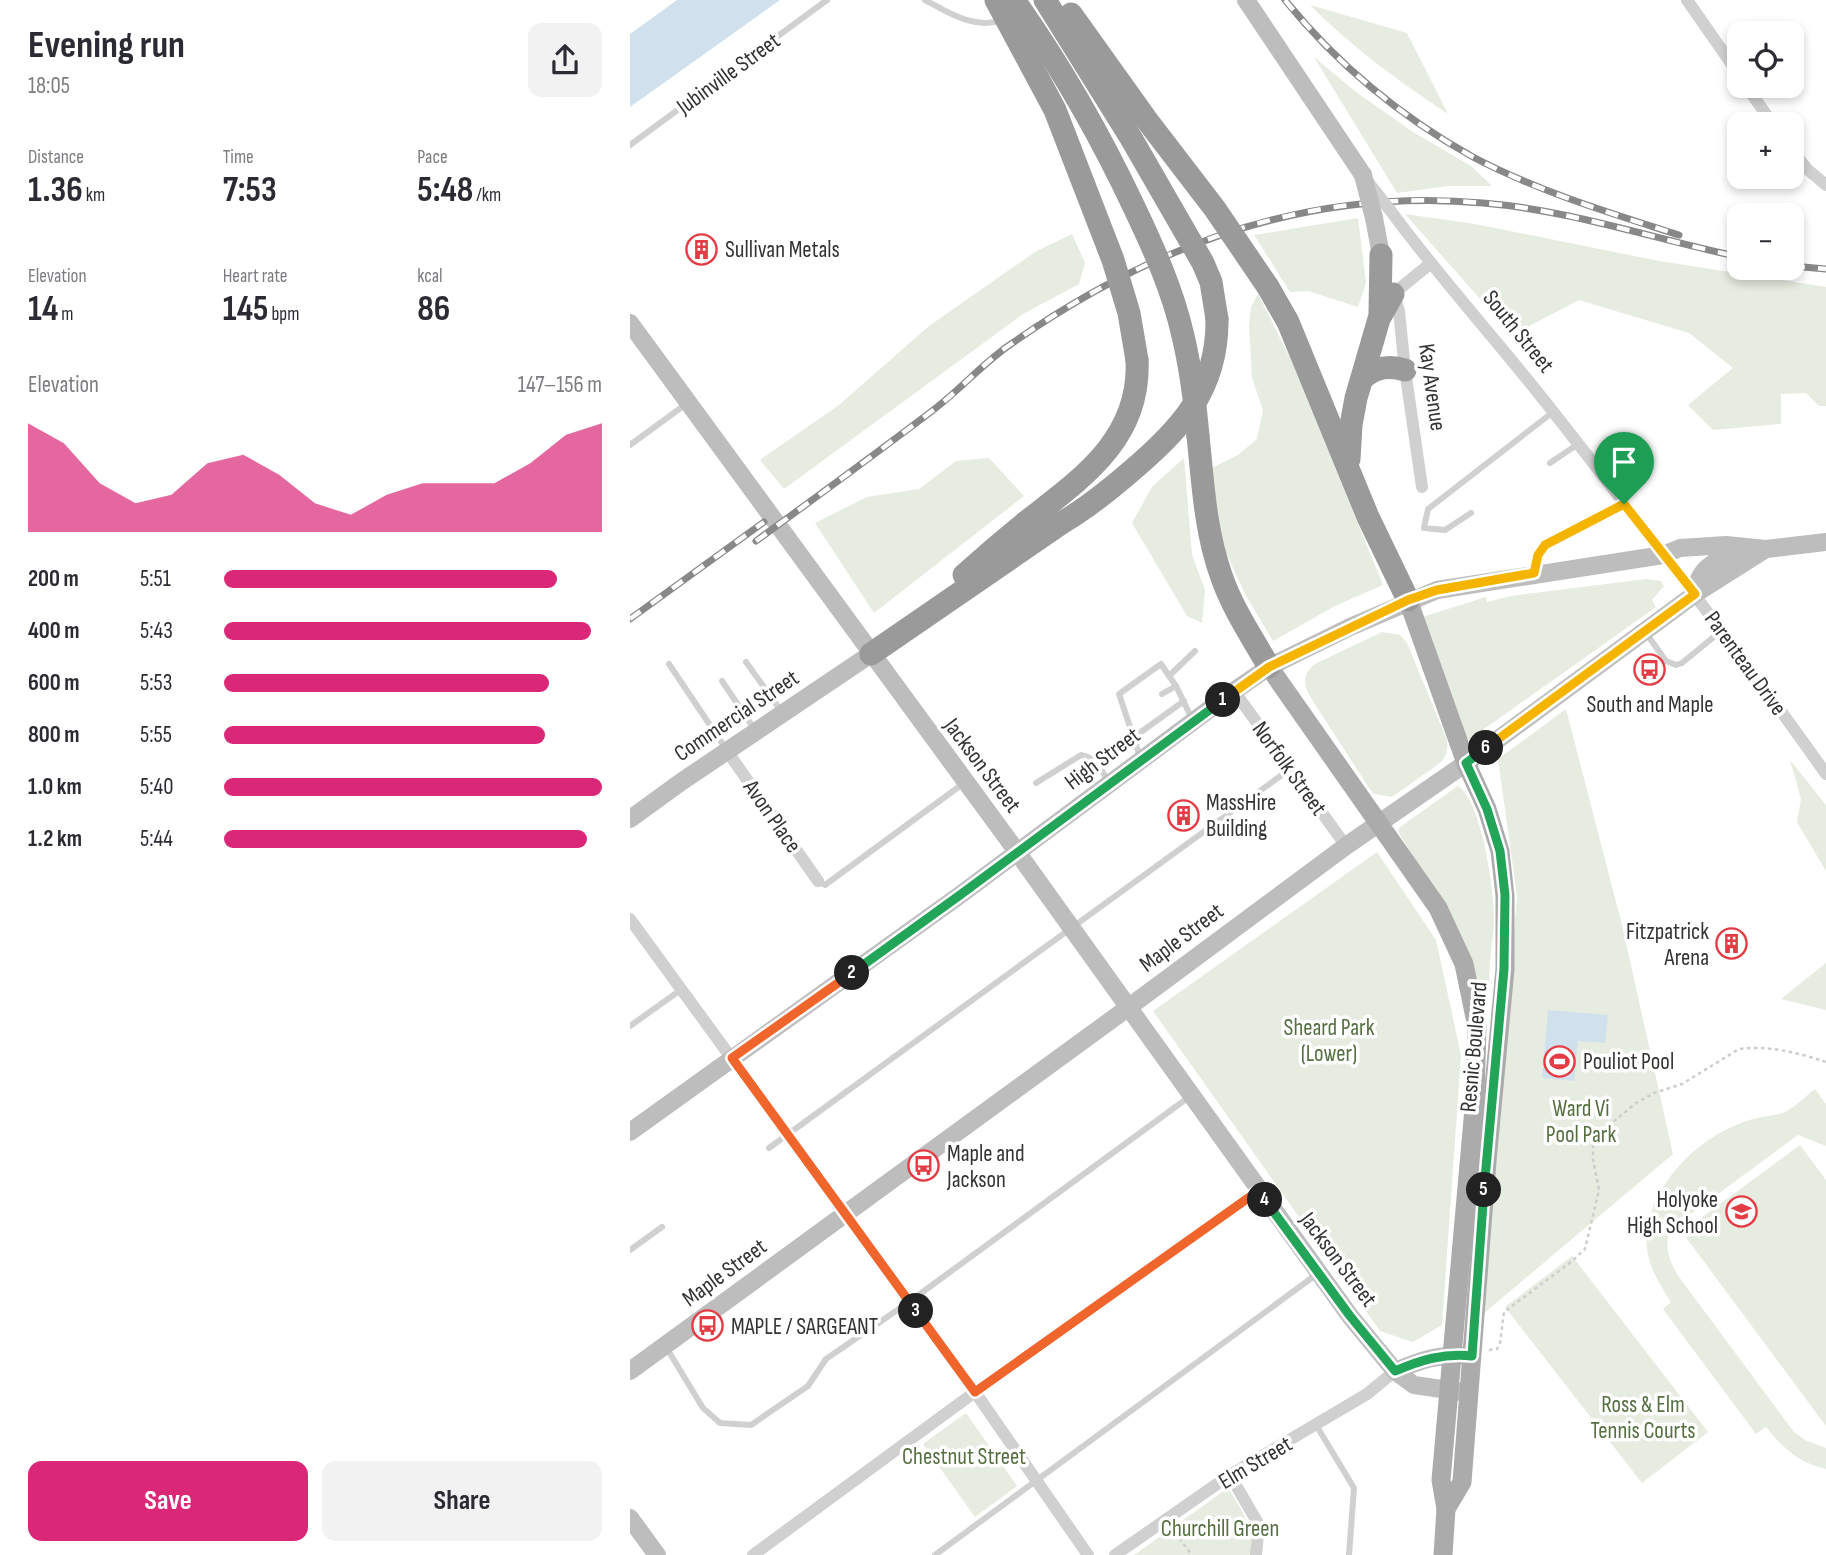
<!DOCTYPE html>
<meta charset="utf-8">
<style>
:root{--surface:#fff;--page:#f2f2f3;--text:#2b2b33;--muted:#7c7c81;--accent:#db2777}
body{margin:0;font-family:"Sofia Sans Condensed",sans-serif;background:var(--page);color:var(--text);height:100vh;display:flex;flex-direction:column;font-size:26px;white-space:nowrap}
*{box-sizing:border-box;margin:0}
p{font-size:23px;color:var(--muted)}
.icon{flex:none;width:38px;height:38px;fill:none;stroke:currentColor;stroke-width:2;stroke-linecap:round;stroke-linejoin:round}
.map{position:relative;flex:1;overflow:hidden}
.drawer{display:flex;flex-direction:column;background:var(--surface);width:630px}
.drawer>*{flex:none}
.fabs{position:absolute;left:1097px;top:21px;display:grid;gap:14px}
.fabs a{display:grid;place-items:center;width:77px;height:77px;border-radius:14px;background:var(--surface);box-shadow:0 4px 10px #0003;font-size:35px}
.pin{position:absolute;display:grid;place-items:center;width:60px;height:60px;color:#fff;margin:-72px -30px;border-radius:50% 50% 50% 0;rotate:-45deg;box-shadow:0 0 7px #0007}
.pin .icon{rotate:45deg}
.km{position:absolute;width:35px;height:35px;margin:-18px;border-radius:50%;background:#222;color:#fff;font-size:19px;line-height:35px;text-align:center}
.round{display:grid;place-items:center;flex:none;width:74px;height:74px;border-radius:14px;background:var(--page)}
.head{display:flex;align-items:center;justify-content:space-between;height:119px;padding:0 28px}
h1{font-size:38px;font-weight:700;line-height:52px}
.figures{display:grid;grid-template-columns:repeat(3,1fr);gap:10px;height:119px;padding:7px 28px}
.figures div{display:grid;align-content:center}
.figures b{font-size:35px;font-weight:700}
.figures small{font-size:19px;font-weight:400}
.figures p{font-size:19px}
.chart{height:196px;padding:14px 28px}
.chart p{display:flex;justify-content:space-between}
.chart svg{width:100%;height:126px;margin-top:7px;fill:var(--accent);opacity:.7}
.button{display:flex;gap:14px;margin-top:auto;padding:14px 28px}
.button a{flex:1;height:80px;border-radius:14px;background:var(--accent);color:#fff;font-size:28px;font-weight:700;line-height:80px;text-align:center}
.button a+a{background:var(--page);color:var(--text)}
ul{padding:0 28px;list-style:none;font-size:23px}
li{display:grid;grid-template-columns:112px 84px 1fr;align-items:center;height:52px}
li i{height:18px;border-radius:9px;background:var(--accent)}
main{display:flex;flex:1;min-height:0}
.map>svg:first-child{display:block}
.green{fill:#e6ecdf}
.water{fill:#d0e1ed}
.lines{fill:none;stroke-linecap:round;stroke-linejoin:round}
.path{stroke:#cdcdcd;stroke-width:2.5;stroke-dasharray:3.5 3.5;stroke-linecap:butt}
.lane{stroke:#d0d0d0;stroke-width:6}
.street{stroke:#d0d0d0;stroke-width:12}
.secondary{stroke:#bdbdbd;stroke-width:18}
.primary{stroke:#ababab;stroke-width:19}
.highway{stroke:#9a9a9a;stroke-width:23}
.rail-casing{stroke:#888;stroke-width:7}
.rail{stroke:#fff;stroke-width:4.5;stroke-dasharray:13;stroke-linecap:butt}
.street-bridge{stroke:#d0d0d0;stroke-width:12}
.secondary-bridge{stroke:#bdbdbd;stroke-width:18}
.highway-bridge{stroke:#9a9a9a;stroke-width:23}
.split-1-casing{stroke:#fff;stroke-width:14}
.split-2-casing{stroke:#fff;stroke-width:14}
.split-3-casing{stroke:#fff;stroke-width:14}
.split-4-casing{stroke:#fff;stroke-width:14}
.split-5-casing{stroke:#fff;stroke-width:14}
.split-6-casing{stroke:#fff;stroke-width:14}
.split-7-casing{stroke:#fff;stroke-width:14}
.split-1{stroke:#f5b400;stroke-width:9}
.split-2{stroke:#22a559;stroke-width:9}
.split-3{stroke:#f0652b;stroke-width:9}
.split-4{stroke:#f0652b;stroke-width:9}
.split-5{stroke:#22a559;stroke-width:9}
.split-6{stroke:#22a559;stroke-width:9}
.split-7{stroke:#f5b400;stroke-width:9}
.labels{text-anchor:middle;stroke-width:7;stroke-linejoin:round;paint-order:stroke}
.street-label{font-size:23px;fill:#333;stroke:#fff}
.poi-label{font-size:23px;fill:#333;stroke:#fff;text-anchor:start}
.park-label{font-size:23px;fill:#556f40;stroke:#fff}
</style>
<main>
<section class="drawer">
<div class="head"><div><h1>Evening run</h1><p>18:05</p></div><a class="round"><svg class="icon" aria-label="share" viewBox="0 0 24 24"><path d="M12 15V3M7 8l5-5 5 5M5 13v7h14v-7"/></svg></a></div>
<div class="figures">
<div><p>Distance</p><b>1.36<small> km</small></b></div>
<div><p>Time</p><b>7:53</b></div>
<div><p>Pace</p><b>5:48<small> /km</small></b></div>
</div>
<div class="figures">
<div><p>Elevation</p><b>14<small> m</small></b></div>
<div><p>Heart rate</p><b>145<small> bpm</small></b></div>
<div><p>kcal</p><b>86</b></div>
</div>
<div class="chart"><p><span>Elevation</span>147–156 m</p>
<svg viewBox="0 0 160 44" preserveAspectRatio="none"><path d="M0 44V6L10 13L20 27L30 34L40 31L50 20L60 17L70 24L80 34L90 38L100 31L110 27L120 27L130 27L140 20L150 10L160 6V44z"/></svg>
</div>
<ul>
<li><b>200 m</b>5:51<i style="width:88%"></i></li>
<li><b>400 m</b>5:43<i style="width:97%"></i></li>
<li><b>600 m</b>5:53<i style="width:86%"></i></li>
<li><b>800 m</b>5:55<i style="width:85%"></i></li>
<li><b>1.0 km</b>5:40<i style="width:100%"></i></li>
<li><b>1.2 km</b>5:44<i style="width:96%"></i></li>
</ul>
<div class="button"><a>Save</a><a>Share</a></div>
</section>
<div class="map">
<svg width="1196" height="1555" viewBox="0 0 1196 1555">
<rect width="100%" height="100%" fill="#fff"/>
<!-- green -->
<g class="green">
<path d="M680 5 777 33 818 114C768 81 722 47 680 5Z"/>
<polygon points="684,57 726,92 783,132 841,166 862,186 818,186 767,193"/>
<polygon points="775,214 845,224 1029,261 1196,287 1196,406 1189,406 1176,393 1151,394 1151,424 1083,430 1058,405 1103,368 1059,333 949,300 882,335"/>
<polygon points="728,218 736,283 728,307 678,291 660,292 624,235"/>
<polygon points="442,234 455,263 449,284 393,314 154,489 130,460 209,405 299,326 405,252"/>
<polygon points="628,294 661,360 753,585 705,606 643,641 615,594 591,542 580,469 608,455 627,439 633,410 622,378 619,327 621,307"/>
<polygon points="359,458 394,496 244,613 185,523 237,497 289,489 326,461"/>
<polygon points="554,458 562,555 575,590 572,623 557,616 502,523 522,487"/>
<polygon points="1016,579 1031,581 1034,586 1022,600 1026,607 840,739 837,739 792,617 856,597 857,602 881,596"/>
<path d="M752 632 770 635 777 643 817 740C818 750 817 755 810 763L762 797 744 794 739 788 681 698C673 684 672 675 685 664Z"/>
<polygon points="936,709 992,925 1043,1154 853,1314 887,896 868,759"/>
<polygon points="1160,760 1196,805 1196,871 1167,822 1171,799"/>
<path d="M828 786C852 802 864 890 864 919 864 933 861 947 860 962 859 975 860 993 854 1003L852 1002C839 938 799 886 768 831L770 827Z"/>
<polygon points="747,852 806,940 831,1055 812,1325 783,1342 750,1331 523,1011"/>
<polygon points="1196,963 1196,1010 1151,999"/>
<path d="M1185 1089 1196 1104V1146L1168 1135 1039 1230C1035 1249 1039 1261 1049 1277L1164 1432 1175 1440 1196 1448V1469C1169 1463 1153 1448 1136 1427L1126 1434 1033 1309 1041 1302C1030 1285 1019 1268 1017 1248 1012 1202 1051 1155 1088 1134 1099 1128 1112 1122 1123 1119 1133 1116 1145 1116 1155 1112 1165 1107 1176 1096 1185 1089Z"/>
<polygon points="1170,1145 1196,1180 1196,1426 1052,1232"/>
<polygon points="942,1256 1078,1432 1012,1483 875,1307"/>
<polygon points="336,1413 387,1486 345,1517 293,1444"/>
<path d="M598 1488C613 1513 623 1524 621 1555H504Z"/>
</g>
<!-- water -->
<g class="water">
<polygon points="47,0 150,0 0,107 0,34"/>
<polygon points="918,1010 978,1015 975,1043 948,1041 944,1081 912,1078"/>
</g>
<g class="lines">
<!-- path -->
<g class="path">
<path d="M859 1350 867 1349 870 1343 874 1312 941 1262 955 1249 969 1190 963 1160V1142L977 1127 1006 1103 1024 1093 1052 1084 1109 1049C1138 1045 1169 1053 1196 1062"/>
<polyline points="545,1533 562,1555"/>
<polyline points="548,1537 613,1533"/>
</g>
<!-- lane -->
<g class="lane">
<path d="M295 0C319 13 344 30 373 20"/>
<polyline points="0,145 197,0"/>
<polyline points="0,445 56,404"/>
<polyline points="920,463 948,444"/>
<polyline points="841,513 815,530 794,528 798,509 923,412"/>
<polyline points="904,573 908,555 915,545 994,504"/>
<polyline points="1016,633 1036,661 1046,665 1052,663 1091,631"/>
<polyline points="116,662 151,711"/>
<polyline points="39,664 96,749"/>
<polyline points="539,676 565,651"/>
<polyline points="92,681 125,730"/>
<polyline points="532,694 546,686"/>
<polyline points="476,749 504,737 554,701"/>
<polyline points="510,757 489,694 531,664 546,686 562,719"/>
<path d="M406 783 451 755C466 758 471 769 478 781"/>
<polyline points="188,881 195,885 334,783"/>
<polyline points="0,1026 52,989"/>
<polyline points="139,1148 660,769"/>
<polyline points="0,1250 32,1227"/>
<polyline points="36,1347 73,1408 90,1423 121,1425 178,1386 196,1359 279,1302 559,1097"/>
<polyline points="686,1425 724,1488 719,1555"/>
<polyline points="305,1555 687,1274"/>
</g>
<!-- street -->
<g class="street">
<polyline points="1057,0 1110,76"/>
<polyline points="1116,86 1143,124"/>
<polyline points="1162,150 1177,169 1196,185"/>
<path d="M760 210C809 277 866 339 917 404 1013 526 1107 648 1196 774"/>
<polyline points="763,294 801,263"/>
<polyline points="764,295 769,311 775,370 792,487"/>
<polyline points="604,691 716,846"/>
<polyline points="97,751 188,881"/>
<polyline points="0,919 345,1392 458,1555"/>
<polyline points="600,1475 629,1525 626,1555"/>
<polyline points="123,1555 345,1392 628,1190"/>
<polyline points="485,1555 600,1475 737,1394 765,1371"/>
</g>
<!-- secondary -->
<g class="secondary">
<polyline points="616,0 733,175"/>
<polyline points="744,218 751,255"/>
<polyline points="0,323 377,838 720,1316 765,1371 784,1385 832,1392"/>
<path d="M1065 594C1068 564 1092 556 1119 552"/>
<polyline points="0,819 51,782 241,654"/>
<polyline points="0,1132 330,895 604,691 639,667 720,627 807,590 1033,555 1050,548 1096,545 1136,549 1196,542"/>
<polyline points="0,1371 499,1007 716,846 836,763 1065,594 1136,549"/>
<path d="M765 1371C789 1361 810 1353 836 1356"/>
<polyline points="0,1518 27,1555"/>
</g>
<!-- primary -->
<g class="primary">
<polyline points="778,600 836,763 857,809 870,851 875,896 875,969 857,1161 832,1482 816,1509"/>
<polyline points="639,667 808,908 834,964 847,1027 845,1097 811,1480 816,1509 813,1555"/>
</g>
<!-- highway -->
<g class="highway">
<polyline points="638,287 658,322 738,517 778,600"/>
<polyline points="750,313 751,255"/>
<path d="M733 378C746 367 759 365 775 370"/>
<path d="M568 436C573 483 575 530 591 575 602 608 622 637 639 667"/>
<polyline points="719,459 721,425 726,398 749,319 763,294"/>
<path d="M334 575C354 557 375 539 396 522 451 479 511 439 507 360"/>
<path d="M241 654 433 522C457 508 478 491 499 473 550 430 588 390 587 319"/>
</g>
<defs>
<g id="rail">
<path d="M655 0C707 64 771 117 843 157 907 191 980 213 1049 235"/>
<polyline points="1162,266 1196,269"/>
<path d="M126 541C185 498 244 455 302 411 330 390 353 363 381 344 522 245 678 187 853 203 940 210 1024 239 1110 257"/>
<polyline points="0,619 134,522"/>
</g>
</defs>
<!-- rail casing -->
<use href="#rail" class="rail-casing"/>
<!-- rail -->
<use href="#rail" class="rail"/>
<!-- street-bridge -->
<polyline class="street-bridge" points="738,182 760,210"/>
<!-- secondary-bridge -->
<polyline class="secondary-bridge" points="733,175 744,218"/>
<!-- highway-bridge -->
<g class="highway-bridge">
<polyline points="366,0 425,110 483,260 499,313 507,360"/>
<path d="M384 0C430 65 470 135 504 207 524 249 543 291 553 336 561 369 565 402 568 436"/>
<polyline points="415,0 501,138 573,263 581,282 587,319"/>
<polyline points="441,14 516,119 585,209 638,287"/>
</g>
</g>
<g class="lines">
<defs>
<polyline id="split-1" points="593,700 639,667 778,600 807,590 904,573 908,555 915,545 994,504"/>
<polyline id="split-2" points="222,973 330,895 593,700"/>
<polyline id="split-3" points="222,973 102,1058 286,1311"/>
<polyline id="split-4" points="286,1311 345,1392 628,1191 635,1200"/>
<path id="split-5" d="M635 1200 720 1316 765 1371C791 1360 813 1353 842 1356L854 1190"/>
<polyline id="split-6" points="854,1190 874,969 875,895 870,851 857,809 836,763 856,748"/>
<polyline id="split-7" points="856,748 1065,594 994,504"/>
</defs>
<!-- split-1 casing -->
<use href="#split-1" class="split-1-casing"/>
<!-- split-2 casing -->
<use href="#split-2" class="split-2-casing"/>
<!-- split-3 casing -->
<use href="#split-3" class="split-3-casing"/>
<!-- split-4 casing -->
<use href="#split-4" class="split-4-casing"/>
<!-- split-5 casing -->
<use href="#split-5" class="split-5-casing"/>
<!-- split-6 casing -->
<use href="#split-6" class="split-6-casing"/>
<!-- split-7 casing -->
<use href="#split-7" class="split-7-casing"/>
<!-- split-1 -->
<use href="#split-1" class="split-1"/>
<!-- split-2 -->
<use href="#split-2" class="split-2"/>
<!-- split-3 -->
<use href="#split-3" class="split-3"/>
<!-- split-4 -->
<use href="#split-4" class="split-4"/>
<!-- split-5 -->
<use href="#split-5" class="split-5"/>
<!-- split-6 -->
<use href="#split-6" class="split-6"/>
<!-- split-7 -->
<use href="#split-7" class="split-7"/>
</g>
<!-- icons -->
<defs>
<symbol id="building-ring" viewBox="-11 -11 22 22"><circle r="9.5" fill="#fff" stroke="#e33c44" stroke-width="1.5"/><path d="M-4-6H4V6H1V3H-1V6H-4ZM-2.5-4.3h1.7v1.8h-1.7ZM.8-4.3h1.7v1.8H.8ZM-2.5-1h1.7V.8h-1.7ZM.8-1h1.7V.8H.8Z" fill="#e33c44"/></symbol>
<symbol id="bus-ring" viewBox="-11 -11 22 22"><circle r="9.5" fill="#fff" stroke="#e33c44" stroke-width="1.5"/><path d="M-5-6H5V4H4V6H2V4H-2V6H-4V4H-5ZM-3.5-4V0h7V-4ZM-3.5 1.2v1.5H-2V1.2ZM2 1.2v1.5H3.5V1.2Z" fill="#e33c44"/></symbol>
<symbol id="stadium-ring" viewBox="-11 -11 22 22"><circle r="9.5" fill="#fff" stroke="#e33c44" stroke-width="1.5"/><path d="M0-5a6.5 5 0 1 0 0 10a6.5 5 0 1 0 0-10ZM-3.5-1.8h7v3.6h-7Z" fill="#e33c44"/></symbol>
<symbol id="school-ring" viewBox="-11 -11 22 22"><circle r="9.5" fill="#fff" stroke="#e33c44" stroke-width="1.5"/><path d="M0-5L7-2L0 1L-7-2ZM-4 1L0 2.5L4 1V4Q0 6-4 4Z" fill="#e33c44"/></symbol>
</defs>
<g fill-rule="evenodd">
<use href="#building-ring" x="54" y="232" width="35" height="35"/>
<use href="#bus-ring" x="1002" y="652" width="35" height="35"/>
<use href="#building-ring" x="536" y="798" width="35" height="35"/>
<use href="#building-ring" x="1084" y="926" width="35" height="35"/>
<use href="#stadium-ring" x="912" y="1044" width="35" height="35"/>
<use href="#bus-ring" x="276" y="1148" width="35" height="35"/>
<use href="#school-ring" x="1094" y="1194" width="35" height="35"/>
<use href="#bus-ring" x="60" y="1308" width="35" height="35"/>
</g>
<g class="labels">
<!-- street labels -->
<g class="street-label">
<text transform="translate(98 73) rotate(-36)" y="8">Jubinville Street</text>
<text transform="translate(889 331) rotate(51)" y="8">South Street</text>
<text transform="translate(803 387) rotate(82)" y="8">Kay Avenue</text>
<text transform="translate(1116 663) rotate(54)" y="8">Parenteau Drive</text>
<text transform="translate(106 715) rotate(-34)" y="8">Commercial Street</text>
<text transform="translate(472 758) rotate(-37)" y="8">High Street</text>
<text transform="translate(353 765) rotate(53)" y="8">Jackson Street</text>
<text transform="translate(660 768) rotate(54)" y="8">Norfolk Street</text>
<text transform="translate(143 816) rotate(55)" y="8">Avon Place</text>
<text transform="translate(551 937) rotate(-37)" y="8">Maple Street</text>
<text transform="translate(843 1047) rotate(-85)" y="8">Resnic Boulevard</text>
<text transform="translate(709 1259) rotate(53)" y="8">Jackson Street</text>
<text transform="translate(94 1272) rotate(-36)" y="8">Maple Street</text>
<text transform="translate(625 1462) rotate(-31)" y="8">Elm Street</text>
</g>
<!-- poi labels -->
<g class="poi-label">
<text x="95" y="257">Sullivan Metals</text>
<text x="1020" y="712" text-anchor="middle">South and Maple</text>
<text x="576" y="810">MassHire<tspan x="576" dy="26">Building</tspan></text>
<text x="1079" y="939" text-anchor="end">Fitzpatrick<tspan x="1079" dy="26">Arena</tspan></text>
<text x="953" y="1069">Pouliot Pool</text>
<text x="317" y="1161">Maple and<tspan x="317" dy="26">Jackson</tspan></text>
<text x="1088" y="1207" text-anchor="end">Holyoke<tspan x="1088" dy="26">High School</tspan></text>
<text x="101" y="1334">MAPLE / SARGEANT</text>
</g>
<!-- park labels -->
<g class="park-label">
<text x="699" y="1035">Sheard Park<tspan x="699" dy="26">(Lower)</tspan></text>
<text x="951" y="1116">Ward Vi<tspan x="951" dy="26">Pool Park</tspan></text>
<text x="1013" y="1412">Ross &amp; Elm<tspan x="1013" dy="26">Tennis Courts</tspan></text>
<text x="334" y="1464">Chestnut Street</text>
<text x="590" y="1536">Churchill Green</text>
</g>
</g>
</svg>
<div class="fabs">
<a><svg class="icon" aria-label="locate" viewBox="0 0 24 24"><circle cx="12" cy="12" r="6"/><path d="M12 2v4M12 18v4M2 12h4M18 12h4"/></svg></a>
<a>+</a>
<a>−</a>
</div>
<div class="pin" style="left:994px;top:504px;background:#1e9e55"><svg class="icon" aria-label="arrive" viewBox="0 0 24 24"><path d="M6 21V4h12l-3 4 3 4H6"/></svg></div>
<b class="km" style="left:593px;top:700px">1</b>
<b class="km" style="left:222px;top:973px">2</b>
<b class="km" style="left:286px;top:1311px">3</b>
<b class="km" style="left:635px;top:1200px">4</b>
<b class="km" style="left:854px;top:1190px">5</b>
<b class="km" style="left:856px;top:748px">6</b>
</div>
</main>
